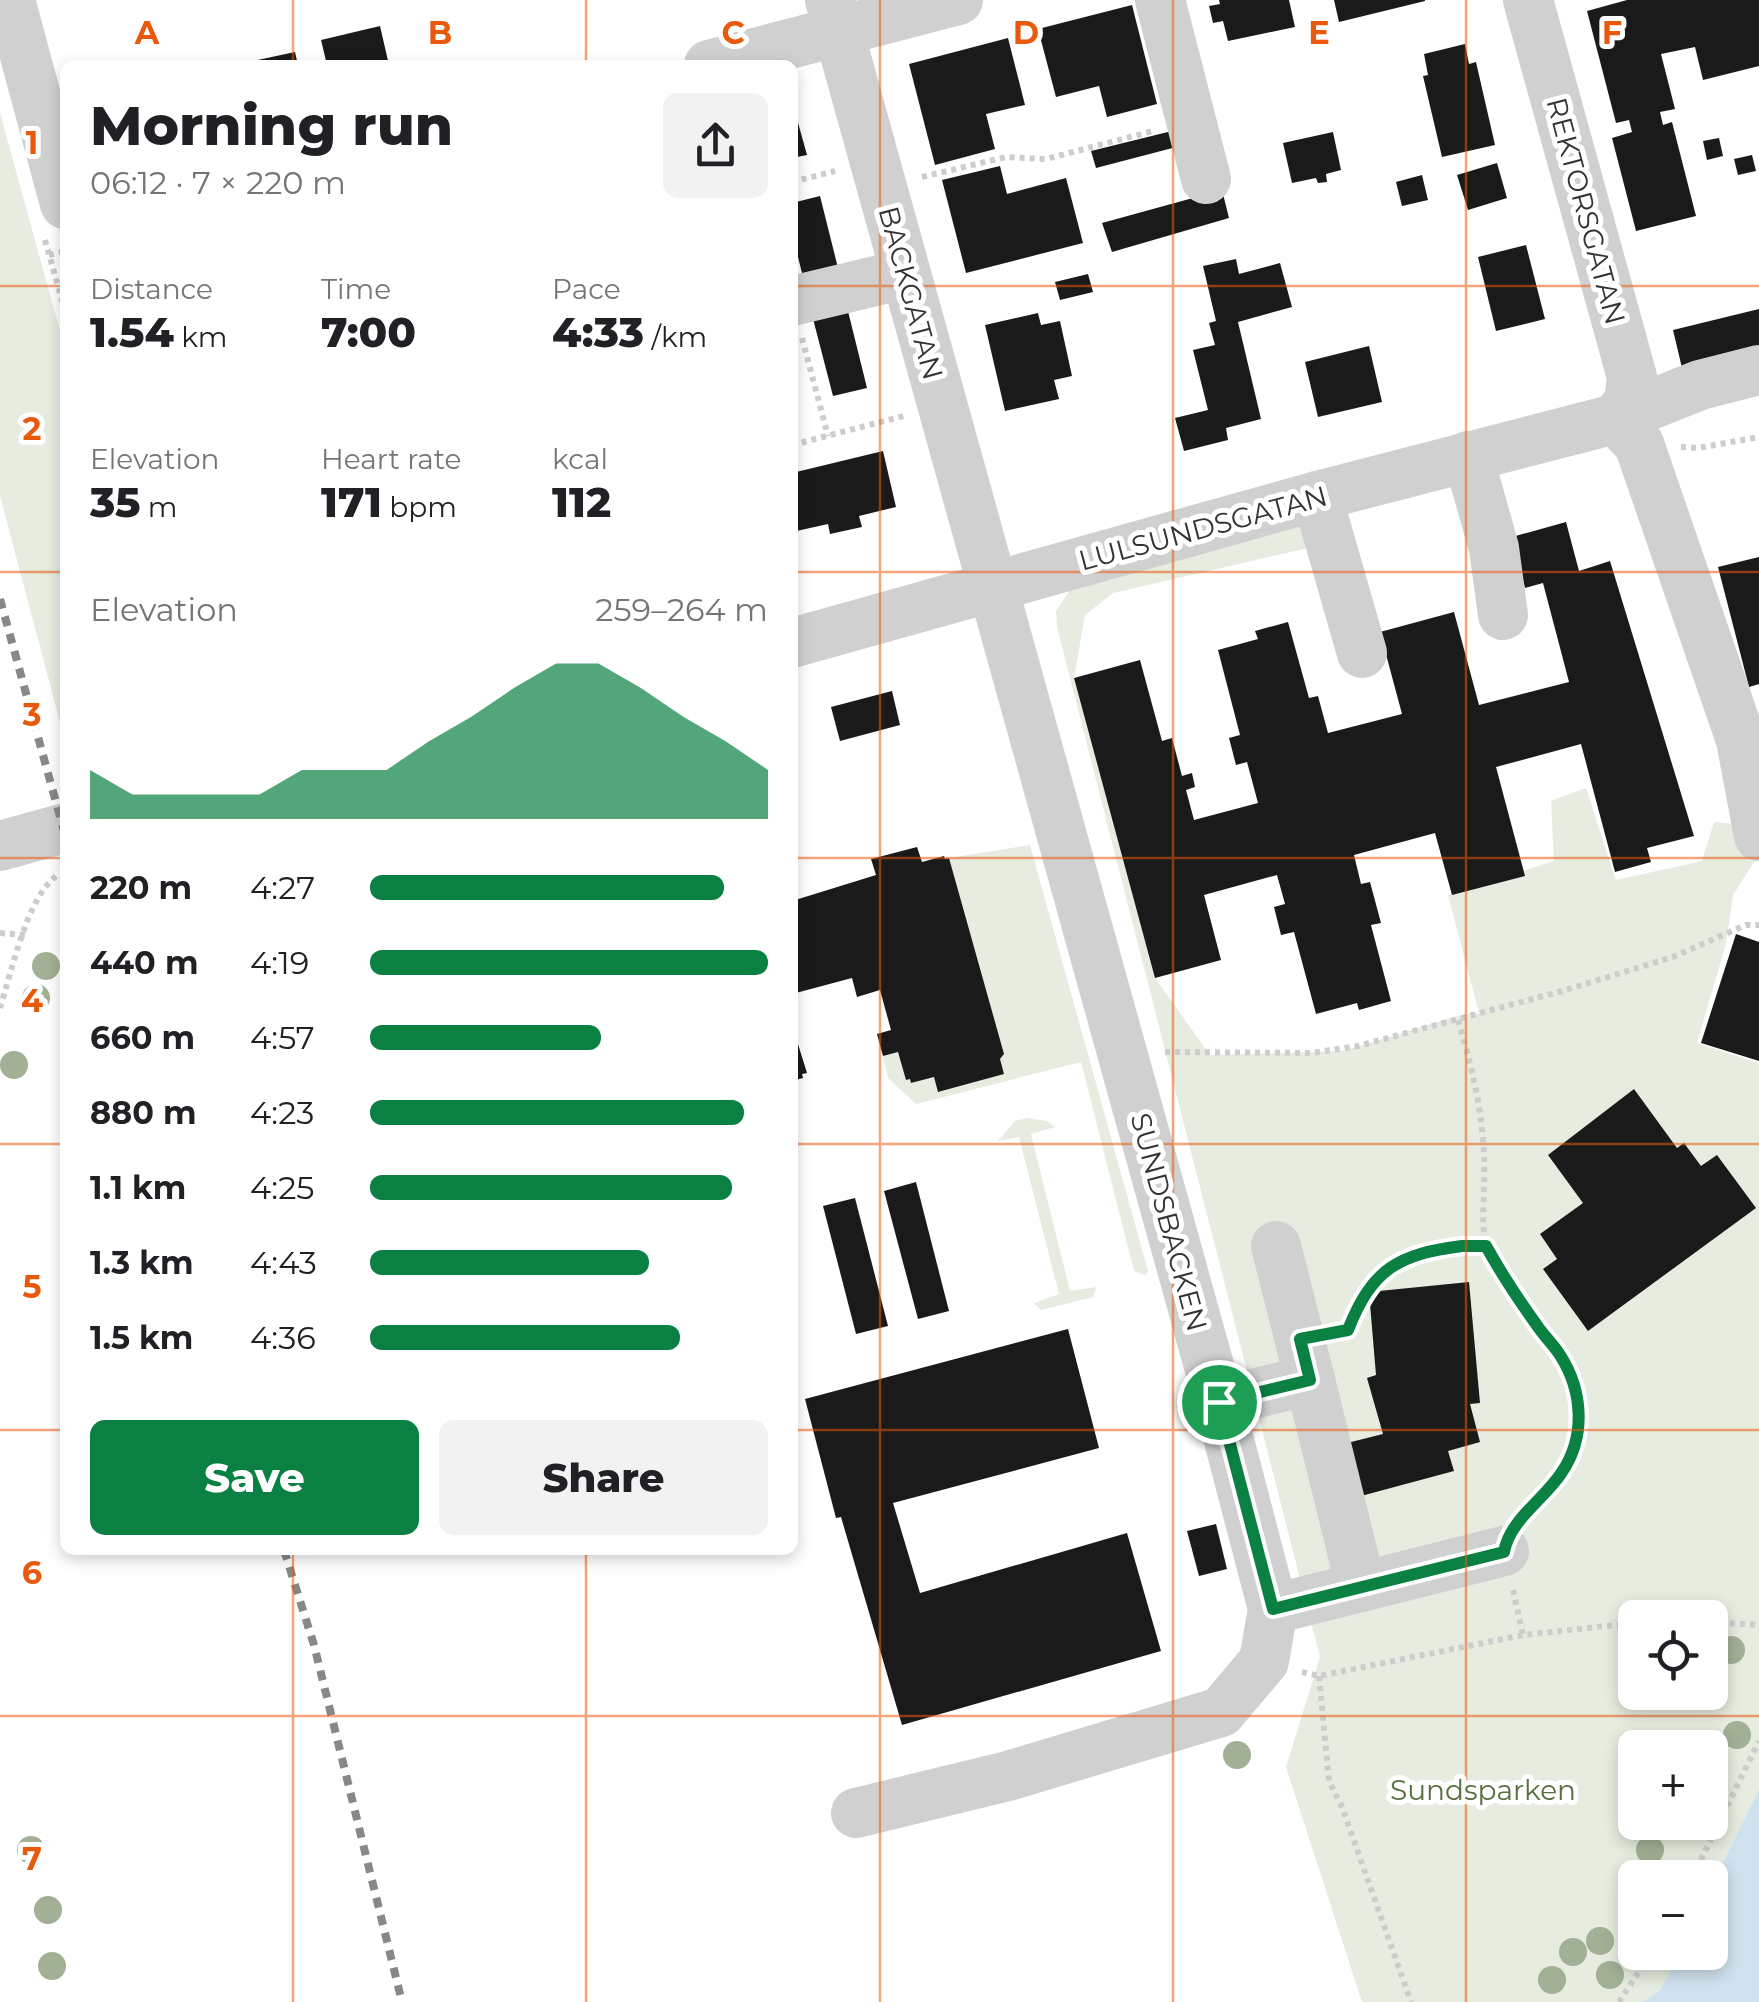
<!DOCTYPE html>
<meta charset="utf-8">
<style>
:root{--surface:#fff;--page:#f2f2f2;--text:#202124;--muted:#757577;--accent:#0b8043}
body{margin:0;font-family:Montserrat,sans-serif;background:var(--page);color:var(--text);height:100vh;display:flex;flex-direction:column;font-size:38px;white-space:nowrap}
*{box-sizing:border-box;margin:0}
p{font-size:32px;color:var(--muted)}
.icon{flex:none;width:55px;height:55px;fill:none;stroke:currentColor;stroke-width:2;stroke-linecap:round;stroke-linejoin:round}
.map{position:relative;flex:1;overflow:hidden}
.details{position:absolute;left:60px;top:60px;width:738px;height:1495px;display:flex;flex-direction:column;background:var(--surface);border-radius:15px;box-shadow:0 5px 15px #0003}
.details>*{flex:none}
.buttons{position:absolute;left:1618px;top:1600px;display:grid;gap:20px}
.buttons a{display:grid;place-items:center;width:110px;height:110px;border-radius:15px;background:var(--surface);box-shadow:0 5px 15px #0003;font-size:50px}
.pin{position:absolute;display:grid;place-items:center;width:85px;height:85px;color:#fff;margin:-42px;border:5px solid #fff;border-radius:50%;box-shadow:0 2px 10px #0007}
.round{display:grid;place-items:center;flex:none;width:105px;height:105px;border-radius:15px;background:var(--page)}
.summary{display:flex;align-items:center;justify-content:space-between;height:170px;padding:0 30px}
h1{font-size:55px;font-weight:800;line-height:75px}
.metrics{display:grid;grid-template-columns:repeat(3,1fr);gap:15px;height:170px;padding:10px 30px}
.metrics div{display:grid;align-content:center}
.metrics b{font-size:42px;font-weight:800}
.metrics small{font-size:28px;font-weight:400}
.metrics p{font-size:28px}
.chart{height:280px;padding:20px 30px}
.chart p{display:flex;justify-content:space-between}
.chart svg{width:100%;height:180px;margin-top:10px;fill:var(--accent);opacity:.7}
.action{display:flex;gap:20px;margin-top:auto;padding:20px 30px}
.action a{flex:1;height:115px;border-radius:15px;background:var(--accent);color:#fff;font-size:40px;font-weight:800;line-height:115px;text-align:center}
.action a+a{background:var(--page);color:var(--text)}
ul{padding:0 30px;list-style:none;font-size:32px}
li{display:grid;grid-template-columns:160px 120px 1fr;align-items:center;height:75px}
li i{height:25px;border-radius:12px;background:var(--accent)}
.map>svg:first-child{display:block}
.green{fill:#e6ecdf;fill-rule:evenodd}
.water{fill:#cfe2ee}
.building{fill:#1a1a1a}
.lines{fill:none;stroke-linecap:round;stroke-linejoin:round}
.path{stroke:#cdcdcd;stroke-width:6;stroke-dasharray:5 5;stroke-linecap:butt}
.minor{stroke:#d0d0d0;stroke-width:50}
.rail{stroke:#888;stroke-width:8;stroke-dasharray:10 8;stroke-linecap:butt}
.tree{fill:#a2b095}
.route-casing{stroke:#fff;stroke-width:20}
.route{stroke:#0b8043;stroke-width:12}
.grid{fill:none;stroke:#e8590c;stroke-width:2.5;stroke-opacity:0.55}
.labels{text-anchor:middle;stroke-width:10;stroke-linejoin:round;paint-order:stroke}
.street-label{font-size:28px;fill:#333;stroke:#fff}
.park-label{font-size:28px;fill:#56703f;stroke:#fff}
.grid-label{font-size:32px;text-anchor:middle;font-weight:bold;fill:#e8590c;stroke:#fff;stroke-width:10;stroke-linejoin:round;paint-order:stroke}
</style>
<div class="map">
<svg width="1759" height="2002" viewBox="0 0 1759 2002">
<rect width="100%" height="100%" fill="#fff"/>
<!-- green -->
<g class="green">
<polygon points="0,113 65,349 65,741 0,496"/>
<path d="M1303 524 1308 548 1113 593 1085 615 1074 678 1155 978 1210 1055 1343 1051 1457 1016 1479 1013 1448 895 1554 861 1551 801 1586 788 1616 880 1702 861 1714 822 1755 826 1756 859 1733 895 1726 944 1697 1043 1759 1063V1789L1710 1889V1878H1635V1952L1679 1953 1660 1990 1642 2002H1362L1286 1767 1320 1657 1057 627 1056 611 1072 587ZM1635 1618H1710V1692H1635ZM1635 1748H1710V1822H1635Z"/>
<polygon points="1030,845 1148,1271 1146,1275 1134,1271 1081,1062 916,1104 888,1078 883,1056 898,1052 906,1080 910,1079 912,1083 934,1077 939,1092 1004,1074 1000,1059 1003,1053 949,858"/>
<polygon points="1027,1118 1047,1121 1055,1127 1031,1134 1070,1291 1097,1287 1093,1297 1041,1310 1034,1303 1059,1294 1019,1137 998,1141 1015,1121"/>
</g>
<!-- water -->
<polygon class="water" points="1759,1789 1759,2002 1642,2002 1660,1990 1679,1953 1710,1952 1710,1889"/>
<!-- building -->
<g class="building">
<polygon points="1219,0 1289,0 1295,27 1228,41 1223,21 1213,23 1209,6 1220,4"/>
<polygon points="1334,0 1425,0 1425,1 1339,22"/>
<polygon points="1627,0 1759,0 1759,66 1703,80 1695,47 1661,54 1675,109 1660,112 1663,125 1672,122 1696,216 1636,231 1612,138 1632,132 1629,120 1616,123 1587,11"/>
<polygon points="1132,5 1157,104 1107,117 1099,86 1056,97 1038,29"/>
<polygon points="380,26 389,65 327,65 321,40"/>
<polygon points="1008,38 1025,105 986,114 995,149 935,165 909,64"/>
<polygon points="1465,44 1469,64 1476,62 1495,145 1442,157 1423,76 1428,75 1424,54"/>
<polygon points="295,52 298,65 244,65 243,63"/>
<polygon points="792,101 807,155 792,158"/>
<polygon points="1180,129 1184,145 1096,168 1091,151"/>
<polygon points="1333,132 1341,170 1326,174 1327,182 1318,183 1316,178 1292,183 1283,143"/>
<polygon points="1719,138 1723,156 1707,160 1703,141"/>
<polygon points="1752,155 1756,171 1738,175 1734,159"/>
<polygon points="1497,163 1507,198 1468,210 1457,175"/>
<polygon points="1000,166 1007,194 1066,178 1083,243 966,273 942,180"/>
<polygon points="1422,175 1428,200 1402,206 1396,182"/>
<polygon points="1222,190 1229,218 1112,252 1102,223"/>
<polygon points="820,196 839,272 804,281 792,233 792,203"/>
<polygon points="1526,245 1545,319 1496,331 1478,257"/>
<polygon points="1236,259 1239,274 1280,263 1292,307 1238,322 1261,419 1226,428 1228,440 1184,451 1175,418 1208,410 1193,350 1215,345 1209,323 1216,321 1203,266"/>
<polygon points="1088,274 1093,292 1060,300 1055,282"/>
<polygon points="846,303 867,388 833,396 811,311"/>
<polygon points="1759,309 1759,349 1682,368 1673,330"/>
<polygon points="1038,313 1041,325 1060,321 1072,376 1054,380 1059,399 1005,411 985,325"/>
<polygon points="1369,346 1382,402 1318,417 1305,362"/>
<polygon points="883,451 896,507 859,516 862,527 830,534 828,524 792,532 792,473"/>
<polygon points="1566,522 1579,571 1610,561 1694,836 1647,848 1651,862 1615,872 1581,744 1496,767 1525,876 1452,895 1435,833 1354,855 1361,884 1370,882 1381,923 1371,925 1391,1001 1359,1010 1357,1003 1316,1014 1294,932 1281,935 1274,907 1285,904 1277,875 1204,895 1221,960 1155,978 1074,678 1140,660 1162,741 1172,738 1182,776 1192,773 1195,787 1186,790 1194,820 1258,803 1247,762 1236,765 1229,738 1240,735 1218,650 1258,639 1255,631 1288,622 1309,698 1318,696 1328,733 1402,714 1380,632 1454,612 1479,705 1569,682 1543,583 1525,588 1512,537"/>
<polygon points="1759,557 1759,684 1749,687 1718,567"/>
<polygon points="892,691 900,725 840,741 831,707"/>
<polygon points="917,847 922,862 944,856 945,859 949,858 1004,1054 1000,1059 1004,1074 938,1092 934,1077 911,1083 910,1079 906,1080 898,1052 883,1056 877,1034 891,1030 880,990 857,997 852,978 792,994 792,901 876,875 871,859"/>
<polygon points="1736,934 1759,942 1759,1061 1701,1043"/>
<polygon points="792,1025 807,1073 802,1074 803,1078 792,1081"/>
<polygon points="1634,1089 1677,1148 1684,1143 1701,1166 1717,1155 1756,1208 1588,1331 1543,1269 1557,1259 1540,1234 1583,1203 1548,1155"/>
<polygon points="916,1182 949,1311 918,1319 884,1191"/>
<polygon points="855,1198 888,1326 856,1334 823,1206"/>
<polygon points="1469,1282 1480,1403 1470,1404 1480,1442 1448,1451 1454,1471 1361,1496 1347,1443 1383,1434 1367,1378 1376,1375 1369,1292"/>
<polygon points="1068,1329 1099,1448 893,1503 920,1593 1127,1533 1161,1651 902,1725 841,1517 836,1518 805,1399"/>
<polygon points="1216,1524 1227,1569 1199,1576 1187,1531"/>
</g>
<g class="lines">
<!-- path -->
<g class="path">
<polyline points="922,177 1006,157 1046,159 1153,131"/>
<polyline points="792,182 835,171"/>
<polyline points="45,240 65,311"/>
<polyline points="49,255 65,251"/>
<polyline points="802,338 828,436"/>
<polyline points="792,445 904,416"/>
<polyline points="1681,447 1698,448 1759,437"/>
<polyline points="0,933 25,935"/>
<path d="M0 1008C12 971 26 900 56 876"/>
<path d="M1458 1020C1471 1063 1482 1109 1484 1155 1486 1179 1480 1224 1486 1246 1491 1262 1505 1278 1514 1292 1576 1384 1619 1422 1525 1516"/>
<polyline points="1165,1052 1311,1053 1358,1046 1562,991 1673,957 1746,925 1759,925"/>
<path d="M1341 1331 1348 1329C1375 1260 1414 1246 1486 1246"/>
<polyline points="1513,1590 1523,1635"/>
<polyline points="1710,1622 1759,1625"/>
<polyline points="1302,1672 1319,1676 1523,1635 1635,1623"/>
<polyline points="1319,1676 1329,1781 1342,1807 1411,2002"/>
<polyline points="1692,1878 1759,1741"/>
<polyline points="1619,2002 1652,1952"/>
</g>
<!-- minor -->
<g class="minor">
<polyline points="10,0 65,204"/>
<polyline points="830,0 1219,1402 1273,1609 1264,1661 1221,1712 1008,1776 856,1813"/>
<polyline points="1160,0 1206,179"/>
<polyline points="1528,0 1632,377 1629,402 1615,419"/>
<polyline points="709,65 958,0"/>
<polyline points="792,301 905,274"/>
<polyline points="1615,419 1639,444 1741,740 1759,836"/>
<polyline points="1468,456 1494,548 1503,615"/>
<polyline points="1317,496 1362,653"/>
<polyline points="792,643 1317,496 1615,419 1700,385 1759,370"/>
<polyline points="0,846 65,828"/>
<polyline points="1310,1380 1361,1587 1504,1551"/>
<polyline points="1219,1402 1310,1380 1276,1246"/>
<polyline points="1273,1609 1361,1587"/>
</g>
<!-- rail -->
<g class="rail">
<polyline points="0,599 65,835"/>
<polyline points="284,1550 314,1645 402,2002"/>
</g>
</g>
<!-- trees -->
<g class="tree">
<circle cx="46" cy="966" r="14"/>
<circle cx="36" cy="998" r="14"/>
<circle cx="14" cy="1065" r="14"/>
<circle cx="1731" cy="1650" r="14"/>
<circle cx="1737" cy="1735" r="14"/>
<circle cx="1237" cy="1755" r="14"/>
<circle cx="31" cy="1850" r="14"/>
<circle cx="1650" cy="1850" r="14"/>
<circle cx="48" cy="1910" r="14"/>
<circle cx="1600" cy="1941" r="14"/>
<circle cx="1573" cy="1952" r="14"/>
<circle cx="52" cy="1966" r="14"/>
<circle cx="1610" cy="1975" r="14"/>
<circle cx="1552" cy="1980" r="14"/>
</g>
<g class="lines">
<defs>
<path id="route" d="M1462 1246H1486C1501 1273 1518 1299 1536 1324 1543 1335 1553 1344 1560 1355 1583 1391 1586 1436 1562 1472 1545 1499 1510 1519 1504 1552L1273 1609 1219 1402 1310 1380 1300 1339 1348 1330C1372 1269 1398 1254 1462 1246Z"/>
</defs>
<!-- route casing -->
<use href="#route" class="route-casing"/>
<!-- route -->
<use href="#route" class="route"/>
</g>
<!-- grid -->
<path class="grid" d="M293 0V65M586 0V65M880 0V2002M1173 0V2002M1466 0V2002M0 286H65M792 286H1759M0 572H65M792 572H1759M0 858H65M792 858H1759M0 1144H65M792 1144H1759M0 1430H65M792 1430H1759M293 1550V2002M586 1550V2002M0 1716H1759"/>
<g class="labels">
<!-- street labels -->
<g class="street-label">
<text transform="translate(1586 211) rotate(75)" y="10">REKTORSGATAN</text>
<text transform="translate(911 293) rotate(75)" y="10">BACKGATAN</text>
<text transform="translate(1203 528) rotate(-15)" y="10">LULSUNDSGATAN</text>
<text transform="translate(1169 1222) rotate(75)" y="10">SUNDSBACKEN</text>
</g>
<!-- park labels -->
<g class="park-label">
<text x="1483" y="1800">Sundsparken</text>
</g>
</g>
<g class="grid-label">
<text x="147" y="44">A</text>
<text x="440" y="44">B</text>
<text x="733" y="44">C</text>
<text x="1026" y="44">D</text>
<text x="1319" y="44">E</text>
<text x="1612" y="44">F</text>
<text x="32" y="154">1</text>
<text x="32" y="440">2</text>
<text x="32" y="726">3</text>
<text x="32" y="1012">4</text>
<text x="32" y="1298">5</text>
<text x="32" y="1584">6</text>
<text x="32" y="1870">7</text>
</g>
</svg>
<div class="buttons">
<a><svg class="icon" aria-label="locate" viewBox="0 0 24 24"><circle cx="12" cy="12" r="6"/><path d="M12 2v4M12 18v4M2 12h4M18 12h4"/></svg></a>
<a>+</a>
<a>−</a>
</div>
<div class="pin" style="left:1219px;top:1402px;background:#1e9e55"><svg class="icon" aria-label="arrive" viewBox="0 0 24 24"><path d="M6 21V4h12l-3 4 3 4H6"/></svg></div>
<section class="details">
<div class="summary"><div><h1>Morning run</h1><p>06:12 · 7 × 220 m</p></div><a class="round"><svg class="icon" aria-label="share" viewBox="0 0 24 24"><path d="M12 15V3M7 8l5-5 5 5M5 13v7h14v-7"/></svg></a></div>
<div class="metrics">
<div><p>Distance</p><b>1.54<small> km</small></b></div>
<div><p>Time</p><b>7:00</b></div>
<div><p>Pace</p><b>4:33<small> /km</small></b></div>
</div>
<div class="metrics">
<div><p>Elevation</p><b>35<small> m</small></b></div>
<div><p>Heart rate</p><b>171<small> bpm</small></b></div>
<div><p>kcal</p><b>112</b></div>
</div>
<div class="chart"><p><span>Elevation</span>259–264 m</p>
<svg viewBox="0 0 160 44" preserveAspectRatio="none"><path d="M0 44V32L10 38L20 38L30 38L40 38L50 32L60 32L70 32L80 25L90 19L100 12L110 6L120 6L130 12L140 19L150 25L160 32V44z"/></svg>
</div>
<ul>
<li><b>220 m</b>4:27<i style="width:89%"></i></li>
<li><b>440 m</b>4:19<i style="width:100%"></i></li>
<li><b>660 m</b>4:57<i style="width:58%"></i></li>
<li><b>880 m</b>4:23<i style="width:94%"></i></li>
<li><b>1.1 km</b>4:25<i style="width:91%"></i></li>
<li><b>1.3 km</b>4:43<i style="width:70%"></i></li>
<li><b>1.5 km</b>4:36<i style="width:78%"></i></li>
</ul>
<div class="action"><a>Save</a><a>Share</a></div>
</section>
</div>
